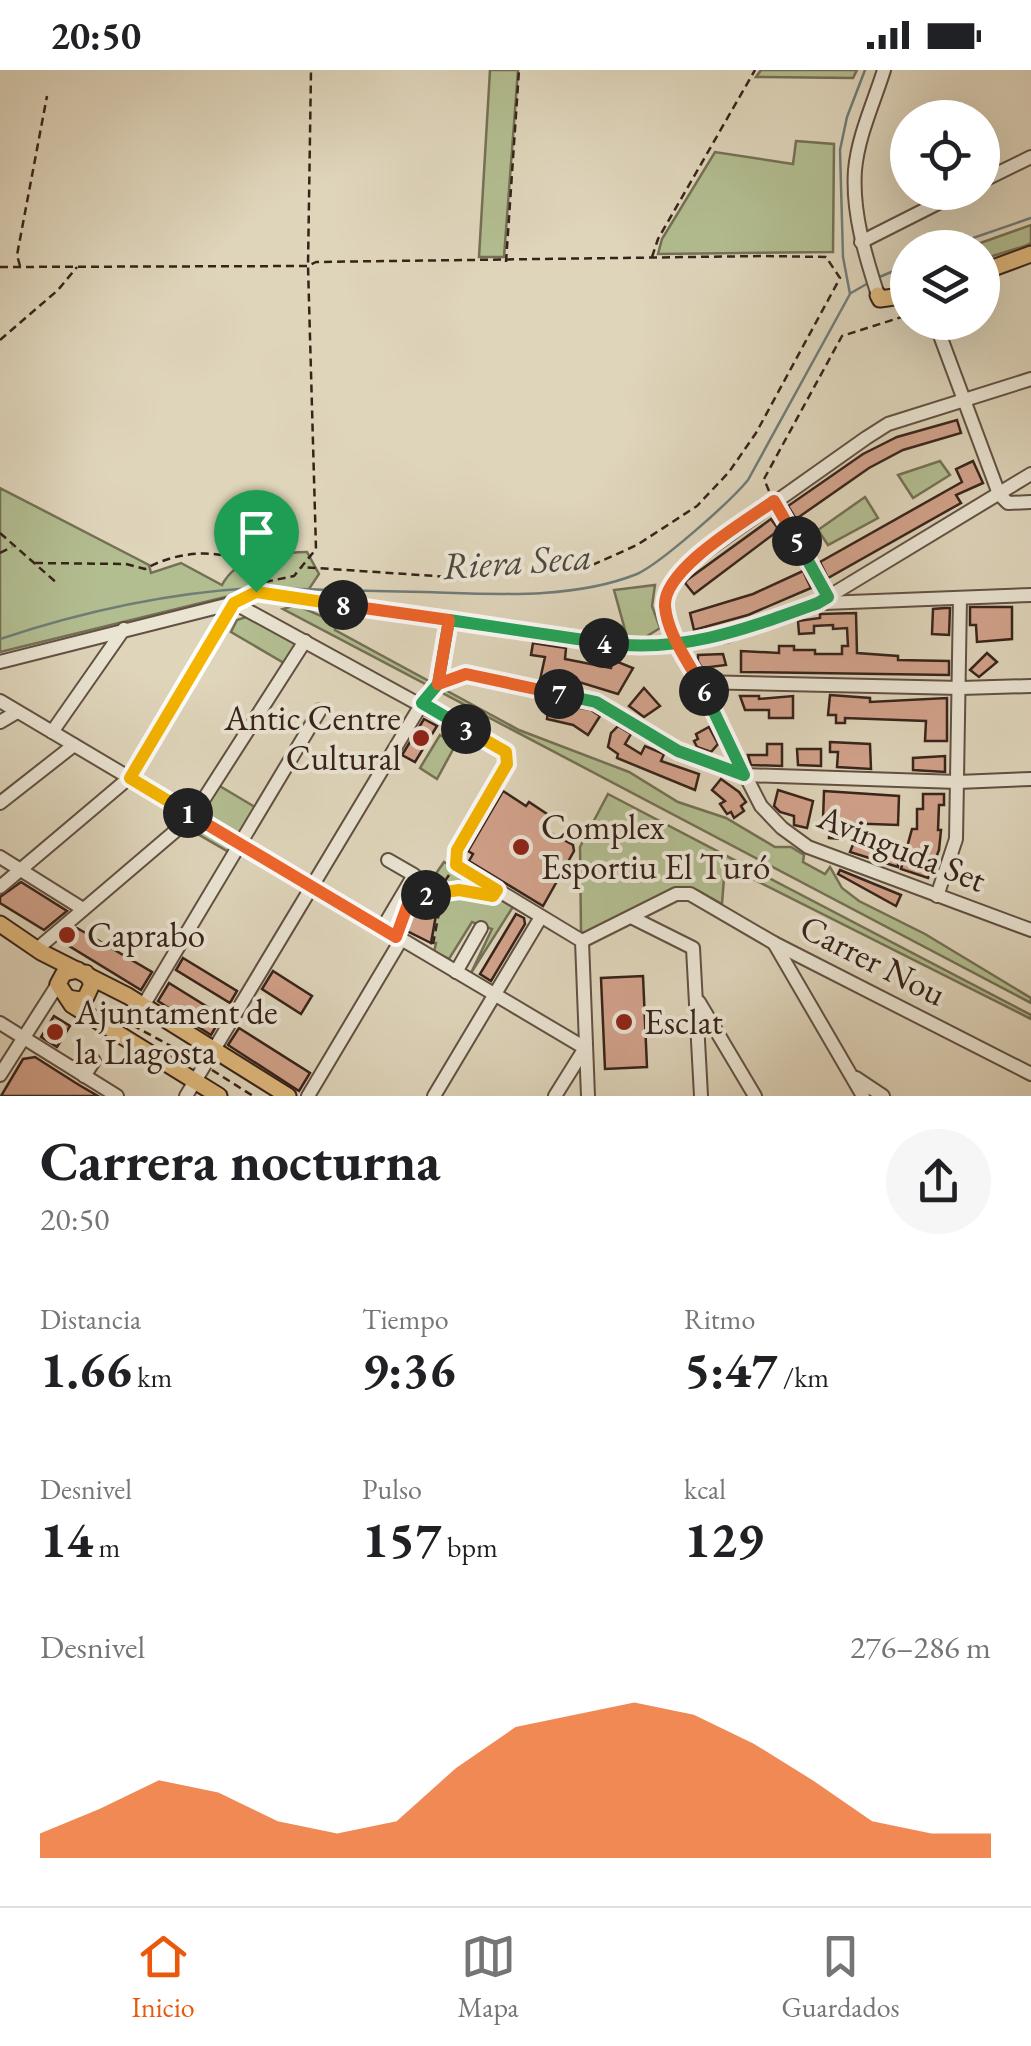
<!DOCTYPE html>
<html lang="es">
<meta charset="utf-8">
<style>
:root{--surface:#fff;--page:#f6f6f6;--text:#202124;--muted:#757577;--line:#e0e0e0;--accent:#ea580c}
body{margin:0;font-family:"EB Garamond",serif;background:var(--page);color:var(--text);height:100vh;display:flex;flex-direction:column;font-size:38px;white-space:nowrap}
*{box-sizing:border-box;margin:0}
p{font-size:32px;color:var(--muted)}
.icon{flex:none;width:55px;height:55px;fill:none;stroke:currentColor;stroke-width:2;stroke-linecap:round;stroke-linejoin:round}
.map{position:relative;height:1026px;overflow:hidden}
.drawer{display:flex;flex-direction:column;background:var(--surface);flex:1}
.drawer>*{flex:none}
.fabs{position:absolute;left:890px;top:30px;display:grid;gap:20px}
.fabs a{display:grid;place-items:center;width:110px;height:110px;border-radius:50%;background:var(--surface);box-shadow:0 10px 40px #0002;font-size:50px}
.pin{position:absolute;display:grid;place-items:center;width:85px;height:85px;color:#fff;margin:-102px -42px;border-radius:50% 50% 50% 0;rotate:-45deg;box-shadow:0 0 10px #0007}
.pin .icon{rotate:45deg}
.km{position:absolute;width:50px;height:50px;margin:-25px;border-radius:50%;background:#222;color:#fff;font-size:28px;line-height:50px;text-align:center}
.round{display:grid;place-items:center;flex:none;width:105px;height:105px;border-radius:52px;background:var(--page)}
.overview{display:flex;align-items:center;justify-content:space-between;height:170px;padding:0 40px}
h1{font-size:55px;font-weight:700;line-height:75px}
.stats{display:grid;grid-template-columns:repeat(3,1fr);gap:15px;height:170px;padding:10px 40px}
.stats div{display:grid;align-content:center}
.stats b{font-size:50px;font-weight:700}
.stats small{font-size:28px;font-weight:400}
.stats p{font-size:28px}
.chart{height:280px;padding:20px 40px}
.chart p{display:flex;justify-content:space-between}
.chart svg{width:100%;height:180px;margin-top:10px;fill:var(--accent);opacity:.7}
.status{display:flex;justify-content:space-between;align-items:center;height:70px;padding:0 50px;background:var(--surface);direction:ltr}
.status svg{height:28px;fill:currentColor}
.dock{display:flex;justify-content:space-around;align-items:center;height:140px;border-top:2px solid var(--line);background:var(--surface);font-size:28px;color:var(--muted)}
.dock a{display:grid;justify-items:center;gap:5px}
.dock .selected{color:var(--accent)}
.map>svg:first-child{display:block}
.green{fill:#b2bd90;stroke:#747055;stroke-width:2.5}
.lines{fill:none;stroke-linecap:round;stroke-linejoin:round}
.stream{stroke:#6f7c78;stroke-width:2.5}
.building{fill:#d2a28b;stroke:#37231a;stroke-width:2.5}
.minor-casing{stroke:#615042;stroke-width:16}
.major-casing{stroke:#37231a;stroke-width:19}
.path{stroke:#37231a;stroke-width:2.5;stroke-dasharray:8 5;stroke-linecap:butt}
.minor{stroke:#eae4d3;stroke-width:12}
.major{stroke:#e0ba7e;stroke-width:15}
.split-1-casing{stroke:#fff;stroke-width:20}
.split-2-casing{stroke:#fff;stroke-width:20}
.split-3-casing{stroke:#fff;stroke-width:20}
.split-4-casing{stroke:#fff;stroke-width:20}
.split-5-casing{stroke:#fff;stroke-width:20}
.split-6-casing{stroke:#fff;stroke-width:20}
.split-7-casing{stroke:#fff;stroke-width:20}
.split-8-casing{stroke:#fff;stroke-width:20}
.split-9-casing{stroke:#fff;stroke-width:20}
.split-1{stroke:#f5b400;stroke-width:12}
.split-2{stroke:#f0652b;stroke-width:12}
.split-3{stroke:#f5b400;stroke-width:12}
.split-4{stroke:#22a559;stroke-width:12}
.split-5{stroke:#22a559;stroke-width:12}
.split-6{stroke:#f0652b;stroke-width:12}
.split-7{stroke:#22a559;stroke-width:12}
.split-8{stroke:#f0652b;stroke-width:12}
.split-9{stroke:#f5b400;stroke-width:12}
.poi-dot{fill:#8f2418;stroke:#eae4d3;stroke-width:4}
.labels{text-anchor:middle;stroke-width:8;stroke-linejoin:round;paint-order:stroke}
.poi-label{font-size:35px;fill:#37231a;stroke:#eae4d3;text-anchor:start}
.street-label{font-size:35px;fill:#37231a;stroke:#eae4d3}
.water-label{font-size:38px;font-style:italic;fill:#4e4841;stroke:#eae4d3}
</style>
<div class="status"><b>20:50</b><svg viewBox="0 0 49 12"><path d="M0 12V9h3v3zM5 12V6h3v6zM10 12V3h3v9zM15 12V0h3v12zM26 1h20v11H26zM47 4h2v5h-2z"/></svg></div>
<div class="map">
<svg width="1031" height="1026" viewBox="0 0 1031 1026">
<rect width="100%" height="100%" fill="#dfd5bb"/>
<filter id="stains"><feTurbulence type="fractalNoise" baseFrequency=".002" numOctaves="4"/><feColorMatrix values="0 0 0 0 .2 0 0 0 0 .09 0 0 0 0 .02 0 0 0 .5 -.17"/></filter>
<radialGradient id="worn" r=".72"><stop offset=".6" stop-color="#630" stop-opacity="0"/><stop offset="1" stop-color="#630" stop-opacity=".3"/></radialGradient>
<!-- green -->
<g class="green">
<polygon points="490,0 518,0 504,187 479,187"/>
<polygon points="761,0 857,0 853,8 756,7"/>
<polygon points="796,71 834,74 833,182 658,184 662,169 715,82 793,94"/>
<polygon points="1031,155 1031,173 1025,176 983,189 982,178 969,177"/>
<polygon points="940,391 950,405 913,428 898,405"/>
<path d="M0 418 149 495 151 503 181 493 222 515C238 484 277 483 307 482L319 504 305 525 254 520 0 582Z"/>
<polygon points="865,427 878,448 828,475 818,460"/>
<polygon points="655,515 652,536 660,558 644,568 627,567 614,520"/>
<polygon points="296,535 335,552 335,560 519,660 629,702 678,732 726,748 775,777 791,777 804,785 803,792 825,804 830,797 842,818 859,831 925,864 1031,928 1031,933 283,539"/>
<polygon points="246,547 297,573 284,593 231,562 237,550"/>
<polygon points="440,665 456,674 437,709 420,698"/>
<polygon points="218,715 260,740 234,785 189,759"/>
<polygon points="608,724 1031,945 1031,949 725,795 722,834 697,820 673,819 583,864 581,861 580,777"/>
<polygon points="444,792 516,832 471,903 492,859 472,852 449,889 434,882 436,873 431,873 435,844 409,840 404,868 387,857 418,809 428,815"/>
</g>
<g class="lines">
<!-- stream -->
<g class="stream">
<polyline points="944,178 1031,148"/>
<polyline points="877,208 908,195"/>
<polyline points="851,223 870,212"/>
<path d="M271 518C322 520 373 521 424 522 493 524 572 530 637 504 661 493 730 432 748 410L850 224 843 187 840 80 847 47 865 0"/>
<path d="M0 569C81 542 168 523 253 518"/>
</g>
</g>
<!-- building -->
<g class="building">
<polygon points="957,350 961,363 903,380 869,398 796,449 788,436 863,384 897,367"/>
<polygon points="973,391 983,413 956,425 961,433 828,508 820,492 962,412 956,399"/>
<polygon points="771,449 779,460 694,524 685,513 687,510"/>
<polygon points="803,501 811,518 748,545 694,560 690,543 753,524"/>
<polygon points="970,537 1012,537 1012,569 977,572 976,555 970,555"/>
<polygon points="945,538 950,538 949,565 932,564 933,539"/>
<polygon points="856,543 857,583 898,586 898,590 949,591 949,605 741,602 741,581 779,583 779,576 794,576 794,580 815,580 815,584 842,584 842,576 848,576 847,558 833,559 833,555 814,556 814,563 799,564 798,551 820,548 820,544"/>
<polygon points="533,573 566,578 565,589 611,598 613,590 633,598 618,624 579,612 577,617 540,610 545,587 531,585"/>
<polygon points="987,583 997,592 979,607 970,600"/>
<polygon points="723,584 726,595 702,598 698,591 698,585"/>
<polygon points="644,618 660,636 644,647 629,636"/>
<polygon points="830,625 870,628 870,632 947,628 947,671 925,671 926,651 845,648 845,653 836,653 836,645 828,645"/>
<polygon points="740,626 759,626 759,629 793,626 793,648 769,648 769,640 745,640"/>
<polygon points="549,632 591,640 600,646 588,665 573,655 547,649"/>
<polygon points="424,649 437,656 415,692 402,685"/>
<polygon points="618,656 631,664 625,674 641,684 645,676 664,684 661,691 699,704 695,720 617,688 618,684 608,677 611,663"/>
<polygon points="709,657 718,674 711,682 697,677 694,671 698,669 696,664"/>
<polygon points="830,672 870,674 871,699 837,697 838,682 830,682"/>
<polygon points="767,674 782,674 782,696 751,695 748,685 767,685"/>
<polygon points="797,679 821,679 821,696 798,695"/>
<polygon points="945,686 945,702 913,700 913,688"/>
<polygon points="721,709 739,722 746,732 741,736 744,741 734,748 731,742 727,744 720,734 725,731 712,720"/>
<polygon points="778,720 813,731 807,758 794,755 794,746 780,742 774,736"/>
<polygon points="503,721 526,736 529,732 547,744 540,757 573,775 574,781 543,836 469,791 473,784 468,781"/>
<polygon points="824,721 899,726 898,755 844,753 844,769 829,768 830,750 823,750"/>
<polygon points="923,724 944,724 944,735 939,735 938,760 941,760 939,780 928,808 901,799 912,759 917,759 917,739 923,739"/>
<polygon points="854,772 869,779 871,774 881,778 882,774 898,780 898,797 850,782"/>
<polygon points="840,800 901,825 896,836 838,804"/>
<polygon points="21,812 67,841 44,860 0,833 0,827"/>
<polygon points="409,840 436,845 431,873 405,860"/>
<polygon points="516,844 524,848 525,854 491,911 480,904"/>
<polygon points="77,858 152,902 141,920 61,871"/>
<polygon points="183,888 237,921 230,933 176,900"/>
<polygon points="273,901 312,926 301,944 262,919"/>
<polygon points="643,906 647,997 605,999 601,908"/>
<polygon points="169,913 222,946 211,965 158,931"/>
<polygon points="54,946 70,956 57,977 41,967"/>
<polygon points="239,958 310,1003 299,1021 228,975"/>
<polygon points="35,987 79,1015 98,1026 1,1026 23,989"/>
</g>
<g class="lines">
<defs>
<g id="minor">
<polyline points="982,111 1031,87"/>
<polyline points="861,172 960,122"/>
<path d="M878 225C865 185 852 142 855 100 858 66 874 32 884 0"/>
<polyline points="935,252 999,424 1008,433 1031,432"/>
<path d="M1031 309 888 354 866 368 695 489C669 513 660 521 670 558L761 736 782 758 808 777 1031 860"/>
<polyline points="824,533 1031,525"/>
<polyline points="0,592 234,533 256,522 632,576 680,575 726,566 818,533 1031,404"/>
<polyline points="699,612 961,618 1031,616"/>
<polyline points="437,614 449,551"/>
<polyline points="0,631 585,978 555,1026"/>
<polyline points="0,652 17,642"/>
<polyline points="52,662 124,559"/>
<polyline points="0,733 74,675"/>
<polyline points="0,787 83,839"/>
<polyline points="0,817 129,708 234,533 506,682 507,694 457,780 456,795 582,871"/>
<polyline points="937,826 956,769 960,528"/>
<polyline points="633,848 693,878 701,1026"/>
<polyline points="382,859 414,805 388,790"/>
<polyline points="582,871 676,824 690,824 774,873 1031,1004"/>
<polyline points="582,871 588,1026"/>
<polyline points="774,873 863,1026"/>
<polyline points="37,879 193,746 305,571"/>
<polyline points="456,902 481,858"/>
<polyline points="699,932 755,1026"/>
<polyline points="143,936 320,640"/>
<polyline points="0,953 117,1026"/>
<polyline points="0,1005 58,914"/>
<polyline points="84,1006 94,991"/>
<polyline points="856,1008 883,1026"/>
<polyline points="186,1026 430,620 456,606 466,605 595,631 679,681 744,705 958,712 1031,709"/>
<polyline points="308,1026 401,870"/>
<polyline points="434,1026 541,847"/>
</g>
<g id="major">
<polyline points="982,202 1031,184"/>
<polyline points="878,225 880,229 908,225"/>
<polyline points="0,854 41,882 128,926 288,1026"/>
<polyline points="78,900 64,903 58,914 72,935 219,1026"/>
<polyline points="68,928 80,930 86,927 92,914 86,903"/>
</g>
</defs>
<!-- minor casing -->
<use href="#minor" class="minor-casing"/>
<!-- major casing -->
<use href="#major" class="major-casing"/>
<!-- path -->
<g class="path">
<polyline points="652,187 658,169 755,0"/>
<polyline points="506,192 519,0"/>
<polyline points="20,196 17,185 47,26"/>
<polyline points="0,197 308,196 316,192 766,186 826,187 840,208 756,363 729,402 697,436 637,475 588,497 449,507 302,497"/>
<polyline points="0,270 58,220 77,197"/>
<polyline points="769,421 764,409 842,266 908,245"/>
<polyline points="780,441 823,517"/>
<polyline points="0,463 58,514"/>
<polyline points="0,483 12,477"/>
<path d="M35 493 126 494 145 499C180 479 238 474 265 511"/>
<polyline points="265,512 294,506 316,479 308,196 311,0"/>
<polyline points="414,831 443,821 483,824"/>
<polyline points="433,874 445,811 449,805"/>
<polyline points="121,949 193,988"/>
<polyline points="212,1000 253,1026"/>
</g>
<!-- minor -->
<use href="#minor" class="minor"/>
<!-- major -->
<use href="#major" class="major"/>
</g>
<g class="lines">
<defs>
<polyline id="split-1" points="188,743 130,708 234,533 256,522"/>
<polyline id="split-2" points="188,743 396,867 408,834 426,825"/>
<polyline id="split-3" points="426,825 459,820 493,826 497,820 456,795 457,780 507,694 506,682 466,659"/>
<polyline id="split-4" points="466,659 422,633 438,614 449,550 604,573"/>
<path id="split-5" d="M604 573C681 584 746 559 818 533L828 527 797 471"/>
<path id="split-6" d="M704 621C691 595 667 565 665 536 663 499 746 451 774 431L797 471"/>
<polyline id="split-7" points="559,624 596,632 678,681 744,705 704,621"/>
<polyline id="split-8" points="343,535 449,550 438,614 466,604 559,624"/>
<polyline id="split-9" points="256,522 343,535"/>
</defs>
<!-- split-1 casing -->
<use href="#split-1" class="split-1-casing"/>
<!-- split-2 casing -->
<use href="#split-2" class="split-2-casing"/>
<!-- split-3 casing -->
<use href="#split-3" class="split-3-casing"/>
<!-- split-4 casing -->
<use href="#split-4" class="split-4-casing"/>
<!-- split-5 casing -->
<use href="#split-5" class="split-5-casing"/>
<!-- split-6 casing -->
<use href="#split-6" class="split-6-casing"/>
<!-- split-7 casing -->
<use href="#split-7" class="split-7-casing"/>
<!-- split-8 casing -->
<use href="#split-8" class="split-8-casing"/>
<!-- split-9 casing -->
<use href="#split-9" class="split-9-casing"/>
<!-- split-1 -->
<use href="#split-1" class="split-1"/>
<!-- split-2 -->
<use href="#split-2" class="split-2"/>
<!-- split-3 -->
<use href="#split-3" class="split-3"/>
<!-- split-4 -->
<use href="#split-4" class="split-4"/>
<!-- split-5 -->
<use href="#split-5" class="split-5"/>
<!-- split-6 -->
<use href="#split-6" class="split-6"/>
<!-- split-7 -->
<use href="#split-7" class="split-7"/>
<!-- split-8 -->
<use href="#split-8" class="split-8"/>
<!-- split-9 -->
<use href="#split-9" class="split-9"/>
</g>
<!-- markers -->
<g class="poi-dot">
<circle cx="421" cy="668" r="10"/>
<circle cx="521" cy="777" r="10"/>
<circle cx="67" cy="865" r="10"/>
<circle cx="624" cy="952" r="10"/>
<circle cx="55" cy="962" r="10"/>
</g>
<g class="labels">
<!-- poi labels -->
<g class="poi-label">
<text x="401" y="660" text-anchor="end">Antic Centre<tspan x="401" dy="40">Cultural</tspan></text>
<text x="541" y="769">Complex<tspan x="541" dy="40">Esportiu El Turó</tspan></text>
<text x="87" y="877">Caprabo</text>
<text x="75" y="954">Ajuntament de<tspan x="75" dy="40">la Llagosta</tspan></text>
<text x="644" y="964">Esclat</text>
</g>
<!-- street labels -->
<g class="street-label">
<text transform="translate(902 778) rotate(22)" y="12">Avinguda Set</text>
<text transform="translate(873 890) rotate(27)" y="12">Carrer Nou</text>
</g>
<!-- water labels -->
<g class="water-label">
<text transform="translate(517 491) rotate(-4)" y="13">Riera Seca</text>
</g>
</g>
<rect width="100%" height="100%" filter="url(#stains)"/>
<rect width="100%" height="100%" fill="url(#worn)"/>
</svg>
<div class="fabs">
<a><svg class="icon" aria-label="locate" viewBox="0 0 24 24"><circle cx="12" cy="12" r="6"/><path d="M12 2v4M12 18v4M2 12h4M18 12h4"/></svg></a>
<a><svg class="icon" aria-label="layers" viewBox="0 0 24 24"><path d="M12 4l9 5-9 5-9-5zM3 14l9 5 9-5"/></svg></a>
</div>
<div class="pin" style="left:256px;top:522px;background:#1e9e55"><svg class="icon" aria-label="arrive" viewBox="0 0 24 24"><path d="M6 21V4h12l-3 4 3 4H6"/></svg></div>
<b class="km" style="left:188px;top:743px">1</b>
<b class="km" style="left:426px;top:825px">2</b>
<b class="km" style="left:466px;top:659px">3</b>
<b class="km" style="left:604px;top:573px">4</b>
<b class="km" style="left:797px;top:471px">5</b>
<b class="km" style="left:704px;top:621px">6</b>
<b class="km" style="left:559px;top:624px">7</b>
<b class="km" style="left:343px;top:535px">8</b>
</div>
<section class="drawer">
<div class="overview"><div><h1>Carrera nocturna</h1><p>20:50</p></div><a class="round"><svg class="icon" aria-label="share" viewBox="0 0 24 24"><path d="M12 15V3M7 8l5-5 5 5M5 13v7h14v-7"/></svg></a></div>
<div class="stats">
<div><p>Distancia</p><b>1.66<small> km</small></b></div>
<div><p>Tiempo</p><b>9:36</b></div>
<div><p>Ritmo</p><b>5:47<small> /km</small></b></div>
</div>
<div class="stats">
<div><p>Desnivel</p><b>14<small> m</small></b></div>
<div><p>Pulso</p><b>157<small> bpm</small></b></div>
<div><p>kcal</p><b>129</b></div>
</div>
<div class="chart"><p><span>Desnivel</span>276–286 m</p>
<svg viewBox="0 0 160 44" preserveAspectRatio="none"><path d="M0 44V38L10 32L20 25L30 28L40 35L50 38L60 35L70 22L80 12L90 9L100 6L110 9L120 16L130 25L140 35L150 38L160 38V44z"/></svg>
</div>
</section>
<nav class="dock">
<a class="selected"><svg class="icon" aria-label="home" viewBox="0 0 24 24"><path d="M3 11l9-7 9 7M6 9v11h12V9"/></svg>Inicio</a>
<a><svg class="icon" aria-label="map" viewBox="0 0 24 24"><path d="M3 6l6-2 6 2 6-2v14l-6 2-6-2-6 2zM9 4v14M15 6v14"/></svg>Mapa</a>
<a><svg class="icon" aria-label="saved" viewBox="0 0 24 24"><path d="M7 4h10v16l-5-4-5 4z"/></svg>Guardados</a>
</nav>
